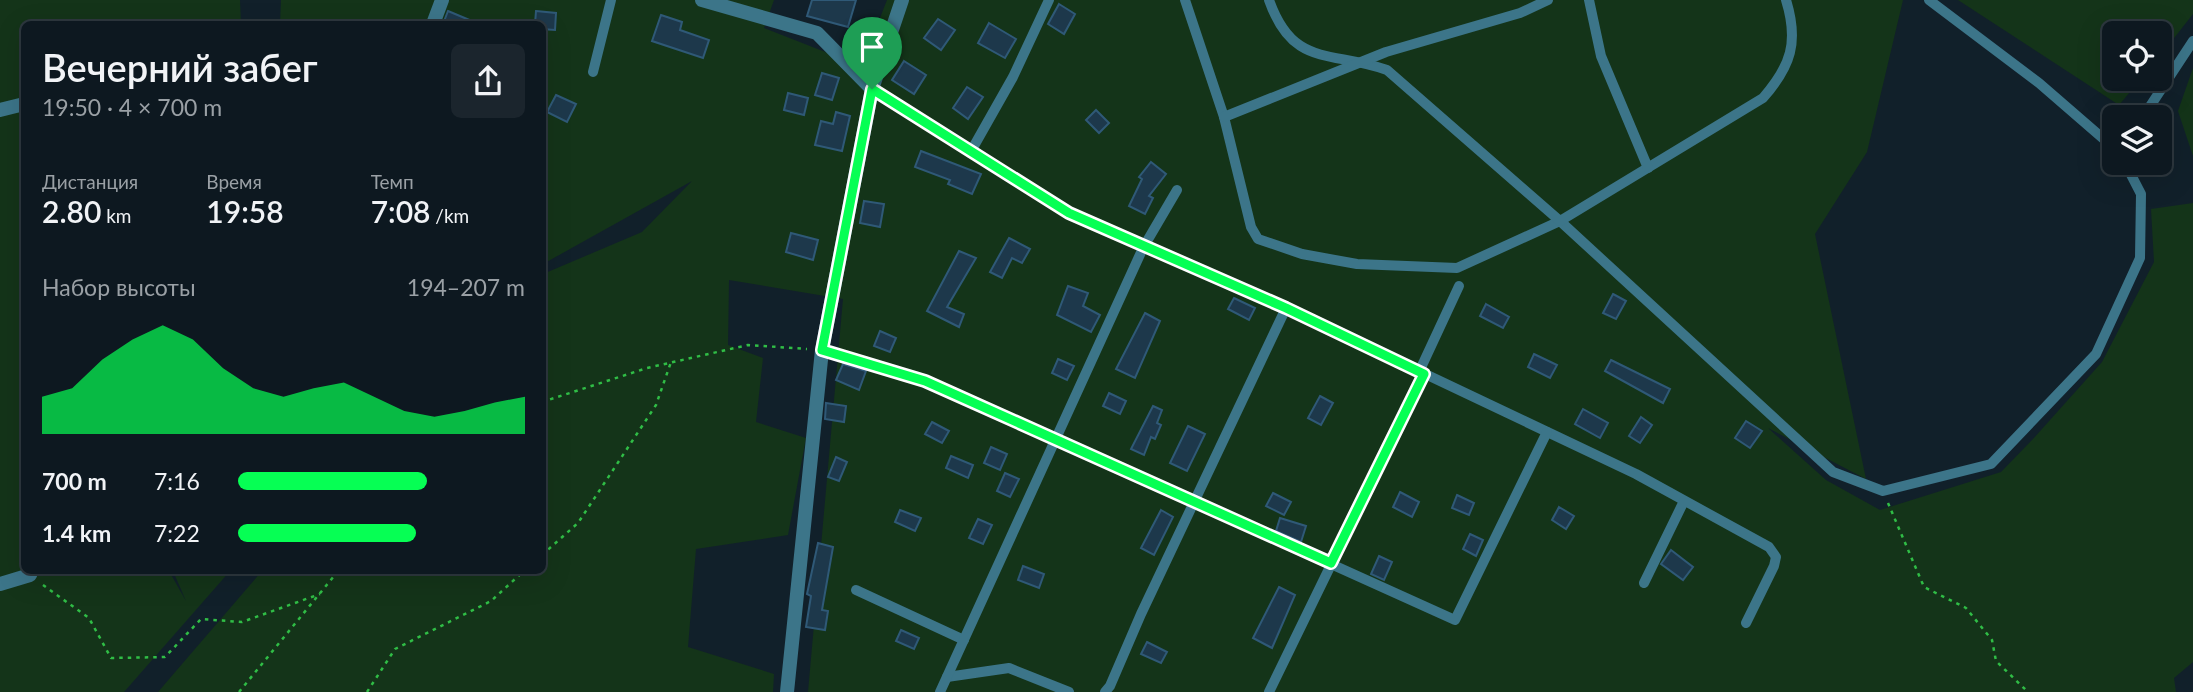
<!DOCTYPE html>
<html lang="ru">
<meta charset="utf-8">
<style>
:root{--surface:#0d1820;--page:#1b252d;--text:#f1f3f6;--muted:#9aa0a5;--line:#2d373e;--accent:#06ff54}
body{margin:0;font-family:Lato,sans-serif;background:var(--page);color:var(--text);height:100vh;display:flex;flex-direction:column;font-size:26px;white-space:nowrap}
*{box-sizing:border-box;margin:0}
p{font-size:23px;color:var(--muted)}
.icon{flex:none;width:38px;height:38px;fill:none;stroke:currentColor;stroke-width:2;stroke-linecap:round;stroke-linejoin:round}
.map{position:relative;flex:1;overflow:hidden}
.panel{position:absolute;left:21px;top:21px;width:525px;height:553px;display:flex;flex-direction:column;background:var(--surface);border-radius:10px;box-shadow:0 7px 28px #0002,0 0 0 2px var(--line)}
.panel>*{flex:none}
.tools{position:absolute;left:2102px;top:21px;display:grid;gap:14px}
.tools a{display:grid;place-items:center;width:70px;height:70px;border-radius:10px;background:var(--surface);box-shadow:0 7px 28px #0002,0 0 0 2px var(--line);font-size:35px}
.pin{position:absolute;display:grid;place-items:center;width:60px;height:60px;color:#fff;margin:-72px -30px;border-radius:50% 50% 50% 0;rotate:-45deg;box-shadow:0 0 7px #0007}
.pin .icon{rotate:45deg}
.round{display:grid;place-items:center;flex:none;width:74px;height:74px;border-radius:10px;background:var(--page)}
.overview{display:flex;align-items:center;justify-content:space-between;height:119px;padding:0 21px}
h1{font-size:38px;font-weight:600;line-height:52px}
.stats{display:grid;grid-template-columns:repeat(3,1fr);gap:10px;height:119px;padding:7px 21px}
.stats div{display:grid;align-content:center}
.stats b{font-size:30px;font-weight:600}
.stats small{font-size:19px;font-weight:400}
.stats p{font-size:19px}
.chart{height:196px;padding:14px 21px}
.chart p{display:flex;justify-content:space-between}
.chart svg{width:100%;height:126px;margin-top:7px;fill:var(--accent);opacity:.7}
ul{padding:0 21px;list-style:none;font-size:23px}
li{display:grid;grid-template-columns:112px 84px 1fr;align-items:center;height:52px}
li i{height:18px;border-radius:9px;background:var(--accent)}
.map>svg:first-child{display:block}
.green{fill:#143419}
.building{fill:#1d384b;stroke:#2f5977;stroke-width:2}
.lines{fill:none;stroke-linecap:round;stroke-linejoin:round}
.path{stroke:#30bd46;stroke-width:2.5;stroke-dasharray:3.5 5;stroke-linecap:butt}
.service{stroke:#3c7589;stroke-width:10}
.minor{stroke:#3c7589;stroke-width:14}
.route-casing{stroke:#fff;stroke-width:14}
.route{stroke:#06ff54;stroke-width:9}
</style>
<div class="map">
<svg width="2193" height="692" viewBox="0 0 2193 692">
<rect width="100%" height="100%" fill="#11202a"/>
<!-- green -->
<g class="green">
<polygon points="0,0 240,0 241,24 24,24 24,570 169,571 186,601 173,571 230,571 124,692 0,692"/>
<polygon points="281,0 774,0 764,28 861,66 887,0 1903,0 1867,152 1815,234 1866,479 1768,428 1826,480 1880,510 2001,472 2033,439 2102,362 2154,262 2151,209 2193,203 2193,662 2174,678 2176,692 808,692 843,299 729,280 728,345 763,358 756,422 806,438 788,535 696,549 688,647 774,674 773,692 158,692 262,571 542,570 543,274 642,232 692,181 543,264 542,24 280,24"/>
<polygon points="1958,0 2193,0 2193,14 2160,56 2160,33 2114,33 2114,79 2141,79 2119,105"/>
<polygon points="2193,68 2193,156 2178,111"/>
</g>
<!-- building -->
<g class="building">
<polygon points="812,0 856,0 848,27 807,16"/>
<polygon points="1059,4 1075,14 1064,34 1048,24"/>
<polygon points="448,11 479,24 443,24"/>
<polygon points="536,11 556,13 555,30 542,29 542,24 535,24"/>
<polygon points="661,15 682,22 680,30 709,40 703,58 652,41"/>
<polygon points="938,19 955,30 941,50 924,38"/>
<polygon points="989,23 1016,39 1005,58 978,43"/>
<polygon points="904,61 926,75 914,94 892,80"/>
<polygon points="822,73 839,78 832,100 815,95"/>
<polygon points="967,87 983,97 968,119 953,108"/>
<polygon points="788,93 808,98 804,115 784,110"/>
<polygon points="556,95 576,104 567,122 547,112"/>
<polygon points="1096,110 1109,123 1099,133 1086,120"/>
<polygon points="836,112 850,116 842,151 815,145 821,121 833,124"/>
<polygon points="921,151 981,174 972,194 948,184 950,180 915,167"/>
<polygon points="1151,162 1166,174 1149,196 1153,198 1145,214 1129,206 1142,179 1139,177"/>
<polygon points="864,201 884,204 880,227 860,223"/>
<polygon points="791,233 818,240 813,260 786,252"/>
<polygon points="1009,238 1030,249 1022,263 1012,258 1002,278 990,272"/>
<polygon points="959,251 976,258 947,307 964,314 959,327 927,311"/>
<polygon points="1068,286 1088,293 1083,306 1100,315 1091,332 1057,315"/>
<polygon points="1613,294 1626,301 1616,319 1603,313"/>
<polygon points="1234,298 1255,308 1249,320 1228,309"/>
<polygon points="1486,304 1509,317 1503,328 1480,316"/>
<polygon points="1145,313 1160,321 1135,378 1116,369"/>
<polygon points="880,331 896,338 890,352 874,346"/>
<polygon points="1534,354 1557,365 1550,378 1528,367"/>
<polygon points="1058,359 1074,366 1067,380 1052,373"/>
<polygon points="1611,360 1670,389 1663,403 1605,371"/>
<polygon points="843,364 866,371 859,390 836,380"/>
<polygon points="1109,393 1126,401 1120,414 1103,406"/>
<polygon points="1320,396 1333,403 1321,425 1308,418"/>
<polygon points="826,403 846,406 844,422 825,419"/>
<polygon points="1153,406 1162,410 1157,423 1161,425 1155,439 1151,437 1144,455 1131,449"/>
<polygon points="1583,409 1608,423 1600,438 1575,424"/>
<polygon points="1641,417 1652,425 1640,443 1629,436"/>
<polygon points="1746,421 1762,431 1750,448 1735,438"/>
<polygon points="932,422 949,431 942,443 925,434"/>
<polygon points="1188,426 1205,434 1187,471 1170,463"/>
<polygon points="991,447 1007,454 1000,470 984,463"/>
<polygon points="951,456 973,465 968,478 946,468"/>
<polygon points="836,457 847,462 839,481 828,477"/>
<polygon points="1005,473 1019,479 1010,497 997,491"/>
<polygon points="1400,492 1419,502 1412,517 1393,507"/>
<polygon points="1273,493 1291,502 1284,515 1266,506"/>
<polygon points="1457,495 1474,503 1469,515 1452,508"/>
<polygon points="1559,507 1574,516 1566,529 1552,520"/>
<polygon points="900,510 921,518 915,531 895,522"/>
<polygon points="1161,510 1173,517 1154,555 1141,548"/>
<polygon points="1280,518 1306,526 1301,542 1276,531"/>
<polygon points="978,519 992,525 983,544 969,538"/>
<polygon points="1470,534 1483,540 1476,556 1463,549"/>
<polygon points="818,543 833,547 822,610 828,611 825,630 806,627 811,596 807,594"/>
<polygon points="1671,550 1693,567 1683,580 1661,564"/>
<polygon points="1379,556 1392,562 1384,580 1371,574"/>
<polygon points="1023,566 1044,574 1039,588 1018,580"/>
<polygon points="1279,587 1295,595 1272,648 1253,638"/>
<polygon points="901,630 919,638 914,649 896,641"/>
<polygon points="1147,642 1167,652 1161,663 1141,654"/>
</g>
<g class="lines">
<!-- path -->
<g class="path">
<polyline points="542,402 647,368 748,345 807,349"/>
<polyline points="1888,503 1924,587 1966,608 1992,640 1996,661 2028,692"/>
<polyline points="542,555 578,523 656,405 671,362"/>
<polyline points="43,585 89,618 111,658 165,657 201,619 242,622 320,594"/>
<polyline points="239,692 339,570"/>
<polyline points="367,692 395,649 491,601 525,570"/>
</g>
<!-- service -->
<g class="service">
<polyline points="1185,0 1224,117 1251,227 1258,239 1302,254 1357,264 1457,268 1560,221 1833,472 1883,491 1991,464 2096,354 2140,258 2141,194 2125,163"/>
<path d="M1269 0C1293 68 1330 50 1387 70L1560 221 1763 98C1791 66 1799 42 1786 0"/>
<polyline points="1589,0 1601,56 1648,168"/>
<polyline points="1929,0 2039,83 2114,148"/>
<polyline points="593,72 611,0"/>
<polyline points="872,89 1069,213 1286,308 1636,474 1769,547 1776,557 1774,566 1746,623"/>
<polyline points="1224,117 1386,52 1520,13 1548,0"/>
<polyline points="2143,117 2193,41"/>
<polyline points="970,153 1013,77 1049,0"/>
<polyline points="822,350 925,381 1455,620 1547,432"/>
<polyline points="1419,372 1459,286"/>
<polyline points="1644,583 1684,501"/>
<polyline points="856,590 964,640"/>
<polyline points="947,677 1009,668 1069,692"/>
<polyline points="940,692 1143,248 1177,190"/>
<polyline points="1105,692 1110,686 1141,614 1286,308"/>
<polyline points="1269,692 1424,374"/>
</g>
<!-- minor -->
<g class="minor">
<polyline points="702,0 817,33 872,89"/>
<polyline points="433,24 442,0"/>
<polyline points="0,110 24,104"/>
<polyline points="0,584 30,575 32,570"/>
<polyline points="787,692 822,350 872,89 902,0"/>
</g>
</g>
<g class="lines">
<defs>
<polygon id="route" points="872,89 1069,213 1286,308 1424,374 1331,563 925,381 822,350"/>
</defs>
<!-- route casing -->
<use href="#route" class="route-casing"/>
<!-- route -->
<use href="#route" class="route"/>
</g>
</svg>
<div class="tools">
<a><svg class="icon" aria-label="locate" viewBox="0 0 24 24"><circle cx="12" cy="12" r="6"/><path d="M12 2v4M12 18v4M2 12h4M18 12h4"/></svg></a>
<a><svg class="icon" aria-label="layers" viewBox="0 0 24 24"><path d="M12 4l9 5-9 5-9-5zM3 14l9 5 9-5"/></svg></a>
</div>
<div class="pin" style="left:872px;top:89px;background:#1e9e55"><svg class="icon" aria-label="arrive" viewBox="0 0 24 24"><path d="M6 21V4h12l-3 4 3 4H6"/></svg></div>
<section class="panel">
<div class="overview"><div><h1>Вечерний забег</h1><p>19:50 · 4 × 700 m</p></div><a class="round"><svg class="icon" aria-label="share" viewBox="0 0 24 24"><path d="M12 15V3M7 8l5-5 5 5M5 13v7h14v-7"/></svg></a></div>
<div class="stats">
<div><p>Дистанция</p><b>2.80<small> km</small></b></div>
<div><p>Время</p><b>19:58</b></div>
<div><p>Темп</p><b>7:08<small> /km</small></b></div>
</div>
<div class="chart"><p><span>Набор высоты</span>194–207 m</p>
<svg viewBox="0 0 160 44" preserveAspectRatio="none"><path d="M0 44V31L10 28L20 18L30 11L40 6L50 11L60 21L70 28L80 31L90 28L100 26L110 31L120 36L130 38L140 36L150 33L160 31V44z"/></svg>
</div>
<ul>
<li><b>700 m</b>7:16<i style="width:66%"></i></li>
<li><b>1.4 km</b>7:22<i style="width:62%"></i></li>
</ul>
</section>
</div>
